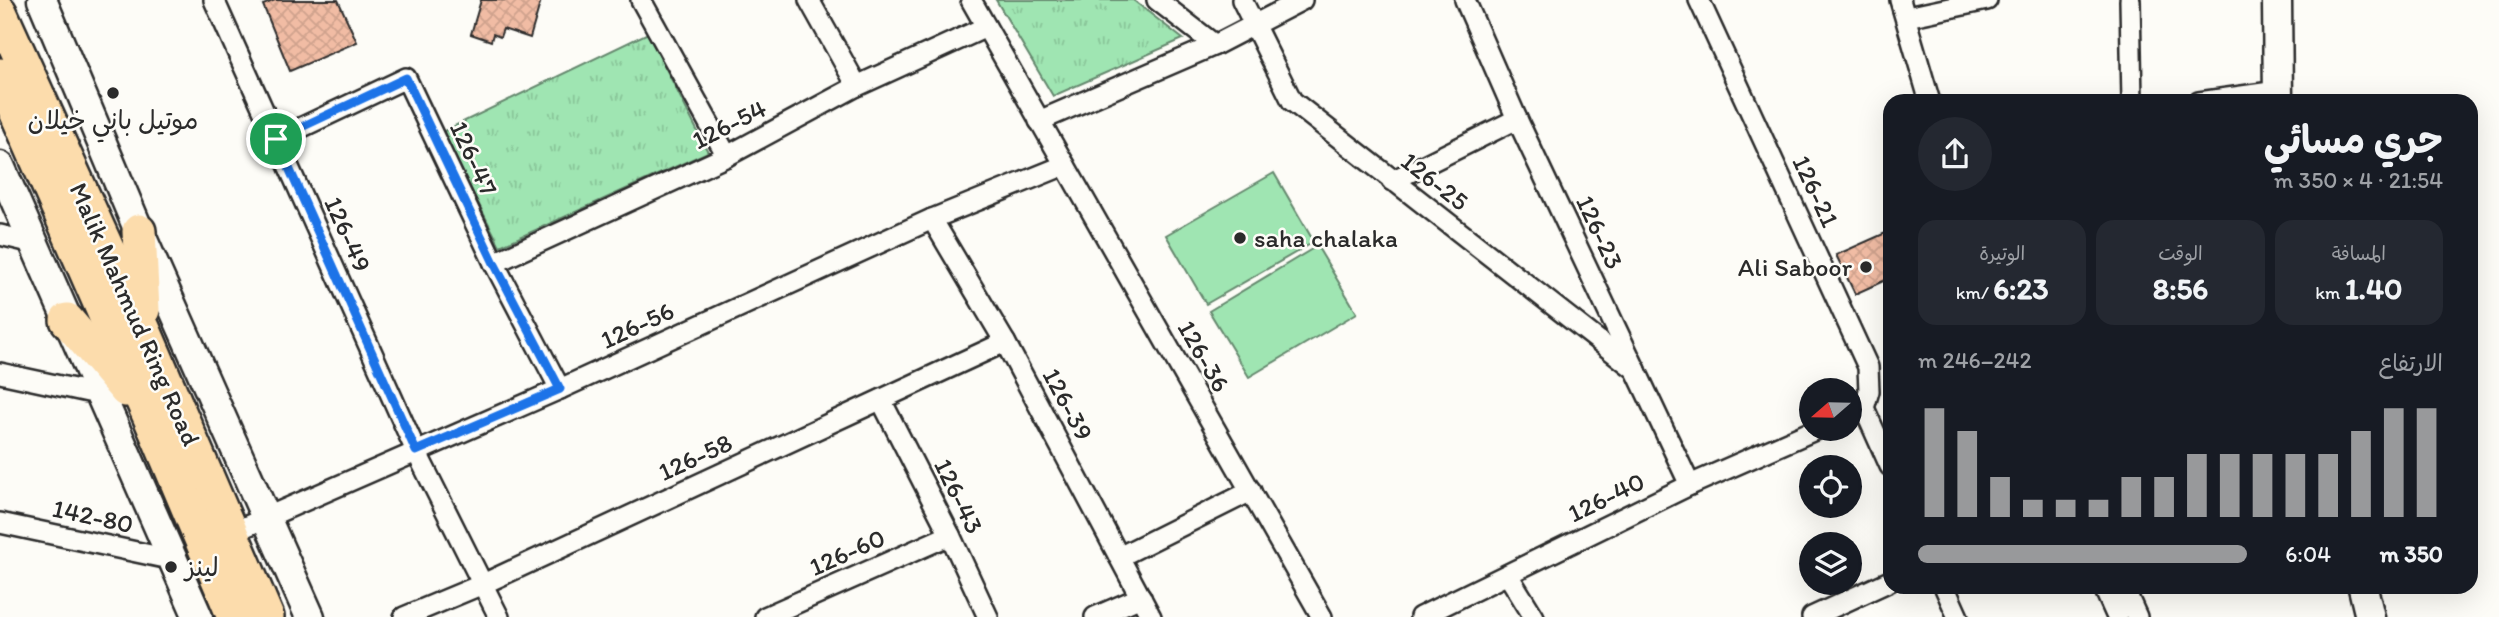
<!DOCTYPE html>
<html lang="ar">
<meta charset="utf-8">
<style>
:root{--surface:#171b24;--page:#242831;--text:#f1f3f6;--muted:#9ea1a6;--accent:#98999b}
body{margin:0;font-family:Itim,"Playpen Sans Arabic",sans-serif;background:var(--page);color:var(--text);direction:rtl;height:100vh;display:flex;flex-direction:column;font-size:26px;white-space:nowrap}
*{box-sizing:border-box;margin:0}
p{font-size:23px;color:var(--muted)}
.icon{flex:none;width:38px;height:38px;fill:none;stroke:currentColor;stroke-width:2;stroke-linecap:round;stroke-linejoin:round}
.map{position:relative;flex:1;overflow:hidden;direction:ltr}
.panel{position:absolute;left:1883px;top:94px;width:595px;height:500px;display:flex;flex-direction:column;background:var(--surface);border-radius:21px;box-shadow:0 7px 28px #0002;direction:rtl}
.panel>*{flex:none}
.needle{width:46px;rotate:250deg}
.controls{position:absolute;left:1799px;top:378px;display:grid;gap:14px}
.controls a{display:grid;place-items:center;width:63px;height:63px;border-radius:50%;background:var(--surface);box-shadow:0 7px 28px #0002;font-size:35px}
.pin{position:absolute;display:grid;place-items:center;width:60px;height:60px;color:#fff;margin:-30px;border:4px solid #fff;border-radius:50%;box-shadow:0 2px 7px #0007}
.round{display:grid;place-items:center;flex:none;width:74px;height:74px;border-radius:37px;background:var(--page)}
.summary{display:flex;align-items:center;justify-content:space-between;height:119px;padding:0 35px}
h1{font-size:38px;font-weight:700;line-height:52px}
.stats{display:grid;grid-template-columns:repeat(3,1fr);gap:10px;height:119px;padding:7px 35px}
.stats div{display:grid;align-content:center;border-radius:18px;background:var(--page);text-align:center}
.stats b{font-size:30px;font-weight:700}
.stats small{font-size:19px;font-weight:400}
.stats p{font-size:19px}
.chart{height:196px;padding:14px 35px}
.chart p{display:flex;justify-content:space-between}
.chart svg{width:100%;height:126px;margin-top:7px;stroke:var(--accent);stroke-width:6}
ul{padding:0 35px;list-style:none;font-size:23px}
li{display:grid;grid-template-columns:112px 84px 1fr;align-items:center;height:52px}
li i{height:18px;border-radius:9px;background:var(--accent)}
.map>svg:first-child{display:block}
.grass{fill:url(#grass-tufts);stroke:#65886e;stroke-width:2}
.pitch{fill:#9fe5b2;stroke:#65886e;stroke-width:2}
.building{fill:url(#building-cross-hatch);stroke:#2b2b2b;stroke-width:2}
.lines{fill:none;stroke-linecap:round;stroke-linejoin:round}
.minor-casing{stroke:#2b2b2b;stroke-width:24}
.secondary-casing{stroke:#2b2b2b;stroke-width:33}
.trunk-casing{stroke:#2b2b2b;stroke-width:38}
.minor{stroke:#fdfcf7;stroke-width:19}
.secondary{stroke:#fdfcf7;stroke-width:28}
.trunk{stroke:#fcdcac;stroke-width:33}
.route-casing{stroke:#fff;stroke-width:14}
.route{stroke:#1a73e8;stroke-width:9}
.poi-dot{fill:#2b2b2b;stroke:#fdfcf7;stroke-width:2.5}
.labels{text-anchor:middle;stroke-width:5;stroke-linejoin:round;paint-order:stroke}
.poi-label{font-size:26px;fill:#2b2b2b;stroke:#fdfcf7;text-anchor:start}
.street-label{font-size:26px;fill:#2b2b2b;stroke:#fdfcf7}
</style>
<div class="map">
<svg width="2499" height="617" viewBox="0 0 2499 617">
<defs>
<pattern id="grass-tufts" width="24" height="20" patternUnits="userSpaceOnUse" patternTransform="scale(1.75)"><rect width="24" height="20" fill="#9fe5b2"/><path d="M3 7l-1-3M5 7V3M7 7l1-3M15 17l-1-3M17 17v-4M19 17l1-3" fill="none" stroke="#89c599"/></pattern>
<pattern id="building-cross-hatch" width="8" height="8" patternUnits="userSpaceOnUse" patternTransform="scale(1.75)"><rect width="8" height="8" fill="#f1bca4"/><path d="M0 0l8 8M0 8l8-8" fill="none" stroke="#cfa28d"/></pattern>
</defs>
<rect width="100%" height="100%" fill="#fdfcf7"/>
<filter id="ink" filterUnits="userSpaceOnUse"><feTurbulence type="fractalNoise" baseFrequency=".0143" numOctaves="2"/><feDisplacementMap in="SourceGraphic" scale="14" xChannelSelector="R" yChannelSelector="G"/><feConvolveMatrix kernelMatrix="1 2 1 2 8 2 1 2 1" color-interpolation-filters="sRGB"/></filter>
<g filter="url(#ink)">
<!-- grass -->
<g class="grass">
<polygon points="996,0 1133,0 1183,39 1053,96"/>
<polygon points="648,33 708,152 500,246 442,132"/>
</g>
<!-- pitch -->
<g class="pitch">
<polygon points="1274,173 1314,242 1206,304 1166,235"/>
<polygon points="1317,246 1357,313 1249,377 1209,311"/>
</g>
<!-- building -->
<g class="building">
<polygon points="275,0 338,0 357,42 290,71 263,5"/>
<polygon points="481,0 541,0 530,38 503,29 500,37 493,34 491,41 471,34"/>
<polygon points="1890,231 1890,278 1855,294 1836,255"/>
</g>
<g class="lines">
<defs>
<g id="minor">
<polyline points="214,0 416,451 499,617"/>
<polyline points="641,0 727,156"/>
<polyline points="809,0 857,86"/>
<polyline points="971,0 1322,617"/>
<polyline points="1157,0 1215,45"/>
<polyline points="1242,0 1292,101 1636,370"/>
<polyline points="1465,0 1517,119 1690,485"/>
<polyline points="1699,0 1868,367 1869,391 1864,408"/>
<polyline points="1900,0 1930,102"/>
<polyline points="2130,0 2132,102"/>
<polyline points="1907,17 1987,0"/>
<polyline points="2199,102 2278,91"/>
<polyline points="1039,121 1215,45 1302,0"/>
<polyline points="277,139 406,78 494,263 560,389"/>
<polyline points="1392,181 1517,119"/>
<polyline points="932,219 1005,342 1151,617"/>
<polyline points="0,235 34,243"/>
<polyline points="494,263 727,156 857,86 986,27"/>
<polyline points="0,373 102,395"/>
<polyline points="881,400 950,535 988,617"/>
<polyline points="1864,408 1890,466"/>
<polyline points="0,523 174,560"/>
<polyline points="231,533 560,389 932,219 1065,165"/>
<polyline points="1119,557 1251,491"/>
<polyline points="1508,575 1534,617"/>
<polyline points="1945,588 1958,617"/>
<polyline points="2104,588 2117,617"/>
<polyline points="2124,588 2137,617"/>
<polyline points="404,617 483,584 1005,342"/>
<polyline points="765,617 950,535"/>
<polyline points="1095,617 1141,597"/>
<polyline points="1420,617 1690,485 1817,429"/>
<polyline points="1812,617 1890,581"/>
</g>
<g id="secondary">
<polyline points="42,0 139,231 310,617"/>
<polyline points="2277,0 2278,102"/>
<polyline points="0,166 198,617"/>
<polyline points="2363,588 2370,617"/>
</g>
<g id="trunk">
<polyline points="0,12 144,330 267,617"/>
<polyline points="0,75 151,420 234,617"/>
<polyline points="139,231 143,310"/>
<polyline points="67,320 126,390"/>
</g>
</defs>
<!-- minor casing -->
<use href="#minor" class="minor-casing"/>
<!-- secondary casing -->
<use href="#secondary" class="secondary-casing"/>
<!-- trunk casing -->
<use href="#trunk" class="trunk-casing"/>
<!-- minor -->
<use href="#minor" class="minor"/>
<!-- secondary -->
<use href="#secondary" class="secondary"/>
<!-- trunk -->
<use href="#trunk" class="trunk"/>
</g>
</g>
<g class="lines" filter="url(#ink)">
<defs>
<polygon id="route" points="406,78 494,263 560,389 416,451 276,139"/>
</defs>
<!-- route casing -->
<use href="#route" class="route-casing"/>
<!-- route -->
<use href="#route" class="route"/>
</g>
<!-- markers -->
<g class="poi-dot">
<circle cx="113" cy="93" r="7"/>
<circle cx="1240" cy="238" r="7"/>
<circle cx="1866" cy="267" r="7"/>
<circle cx="171" cy="567" r="7"/>
</g>
<g class="labels">
<!-- poi labels -->
<g class="poi-label">
<text x="113" y="129" text-anchor="middle">موتيل باني خيلان</text>
<text x="1254" y="247">saha chalaka</text>
<text x="1852" y="276" text-anchor="end">Ali Saboor</text>
<text x="185" y="576">لينز</text>
</g>
<!-- street labels -->
<g class="street-label">
<text transform="translate(729 124) rotate(-27)" y="9">126-54</text>
<text transform="translate(474 158) rotate(65)" y="9">126-47</text>
<text transform="translate(1435 181) rotate(38)" y="9">126-25</text>
<text transform="translate(1816 191) rotate(65)" y="9">126-21</text>
<text transform="translate(1600 232) rotate(65)" y="9">126-23</text>
<text transform="translate(348 234) rotate(66)" y="9">126-49</text>
<text transform="translate(135 314) rotate(66)" y="9">Malik Mahmud Ring Road</text>
<text transform="translate(637 325) rotate(-25)" y="9">126-56</text>
<text transform="translate(1204 356) rotate(60)" y="9">126-36</text>
<text transform="translate(1068 404) rotate(62)" y="9">126-39</text>
<text transform="translate(695 457) rotate(-25)" y="9">126-58</text>
<text transform="translate(959 496) rotate(64)" y="9">126-43</text>
<text transform="translate(1606 497) rotate(-26)" y="9">126-40</text>
<text transform="translate(93 516) rotate(12)" y="9">142-80</text>
<text transform="translate(847 552) rotate(-24)" y="9">126-60</text>
</g>
</g>
</svg>
<div class="controls">
<a><svg class="needle" viewBox="-14 -14 28 28"><path d="M0-13l5 13h-10z" fill="#e53935"/><path d="M0 13l5-13h-10z" fill="#9ea1a6"/></svg></a>
<a><svg class="icon" aria-label="locate" viewBox="0 0 24 24"><circle cx="12" cy="12" r="6"/><path d="M12 2v4M12 18v4M2 12h4M18 12h4"/></svg></a>
<a><svg class="icon" aria-label="layers" viewBox="0 0 24 24"><path d="M12 4l9 5-9 5-9-5zM3 14l9 5 9-5"/></svg></a>
</div>
<div class="pin" style="left:276px;top:139px;background:#1e9e55"><svg class="icon" aria-label="arrive" viewBox="0 0 24 24"><path d="M6 21V4h12l-3 4 3 4H6"/></svg></div>
<section class="panel">
<div class="summary"><div><h1>جري مسائي</h1><p>21:54 · 4 × 350 m</p></div><a class="round"><svg class="icon" aria-label="share" viewBox="0 0 24 24"><path d="M12 15V3M7 8l5-5 5 5M5 13v7h14v-7"/></svg></a></div>
<div class="stats">
<div><p>المسافة</p><b>1.40<small> km</small></b></div>
<div><p>الوقت</p><b>8:56</b></div>
<div><p>الوتيرة</p><b>6:23<small> /km</small></b></div>
</div>
<div class="chart"><p><span>الارتفاع</span>242–246 m</p>
<svg viewBox="0 0 160 44" preserveAspectRatio="none"><path d="M5 44V6M15 44V14M25 44V30M35 44V38M45 44V38M55 44V38M65 44V30M75 44V30M85 44V22M95 44V22M105 44V22M115 44V22M125 44V22M135 44V14M145 44V6M155 44V6"/></svg>
</div>
<ul>
<li><b>350 m</b>6:04<i style="width:100%"></i></li>
</ul>
</section>
</div>
